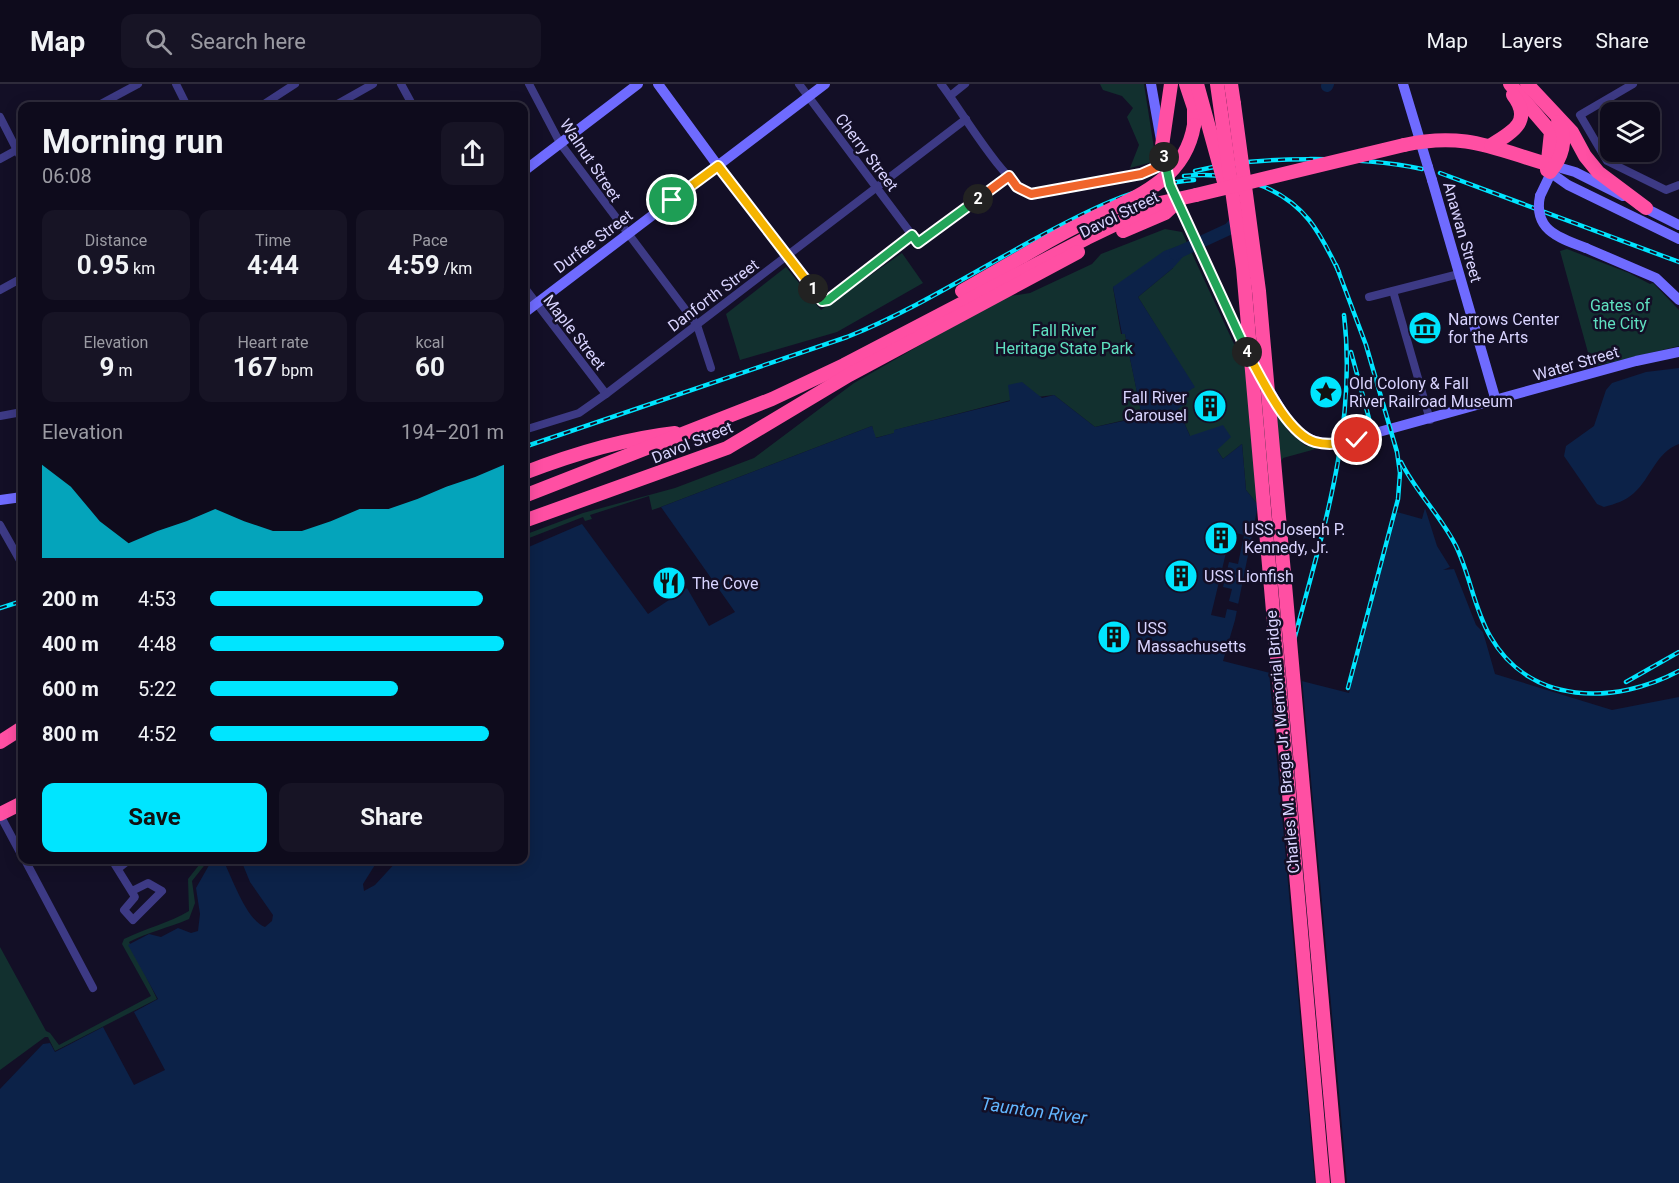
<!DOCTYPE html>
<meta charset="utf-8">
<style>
:root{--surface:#0e0b1c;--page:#171425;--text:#f1f3f6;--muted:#9b9ba3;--line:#2e2b3b;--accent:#00e5ff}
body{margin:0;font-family:Roboto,sans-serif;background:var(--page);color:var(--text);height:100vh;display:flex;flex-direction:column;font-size:22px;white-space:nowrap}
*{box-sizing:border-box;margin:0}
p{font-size:20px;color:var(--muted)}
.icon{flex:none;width:33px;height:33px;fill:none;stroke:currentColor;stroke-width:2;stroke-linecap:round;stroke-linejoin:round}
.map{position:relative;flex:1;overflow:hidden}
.panel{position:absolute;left:18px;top:18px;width:510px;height:762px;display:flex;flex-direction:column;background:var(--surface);border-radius:12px;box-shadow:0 3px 15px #0003,0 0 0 2px var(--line)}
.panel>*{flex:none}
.fabs{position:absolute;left:1600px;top:18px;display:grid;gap:12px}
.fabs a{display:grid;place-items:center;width:60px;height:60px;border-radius:12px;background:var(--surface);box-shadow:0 3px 15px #0003,0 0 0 2px var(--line);font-size:30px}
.pin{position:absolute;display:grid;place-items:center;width:51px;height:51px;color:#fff;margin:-26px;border:3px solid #fff;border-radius:50%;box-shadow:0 2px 6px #0007}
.km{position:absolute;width:30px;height:30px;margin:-15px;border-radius:50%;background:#222;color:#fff;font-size:16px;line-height:30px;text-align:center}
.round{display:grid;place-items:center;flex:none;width:63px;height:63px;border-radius:12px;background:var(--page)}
.summary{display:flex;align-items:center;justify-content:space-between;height:102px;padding:0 24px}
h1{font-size:33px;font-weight:700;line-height:45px}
.stats{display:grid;grid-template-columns:repeat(3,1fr);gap:9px;height:102px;padding:6px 24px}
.stats div{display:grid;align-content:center;border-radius:12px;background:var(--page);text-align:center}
.stats b{font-size:26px;font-weight:700}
.stats small{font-size:16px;font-weight:400}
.stats p{font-size:16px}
.chart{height:168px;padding:12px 24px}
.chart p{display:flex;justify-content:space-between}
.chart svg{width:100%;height:108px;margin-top:6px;fill:var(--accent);opacity:.7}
.cta{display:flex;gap:12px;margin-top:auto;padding:12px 24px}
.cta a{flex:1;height:69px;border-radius:12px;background:var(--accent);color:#111;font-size:24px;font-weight:700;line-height:69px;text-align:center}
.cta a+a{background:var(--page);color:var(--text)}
ul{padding:0 24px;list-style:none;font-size:20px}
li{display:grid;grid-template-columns:96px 72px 1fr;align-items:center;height:45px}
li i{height:15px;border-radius:8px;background:var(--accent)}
header{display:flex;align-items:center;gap:36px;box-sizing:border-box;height:84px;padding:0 30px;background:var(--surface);border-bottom:2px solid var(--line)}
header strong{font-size:28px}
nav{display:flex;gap:33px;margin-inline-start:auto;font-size:21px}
.search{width:420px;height:54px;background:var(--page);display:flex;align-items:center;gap:15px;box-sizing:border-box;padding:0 21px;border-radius:12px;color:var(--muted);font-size:22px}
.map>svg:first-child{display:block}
.green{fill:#12302f}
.water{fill:#0c2248}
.pier{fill:#130f26}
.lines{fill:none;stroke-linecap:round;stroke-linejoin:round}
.river{stroke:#0c2248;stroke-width:12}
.street{stroke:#3d3a85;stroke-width:8}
.secondary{stroke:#6f6bff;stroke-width:10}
.highway{stroke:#ff4fa3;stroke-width:14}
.rail-casing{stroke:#00e5ff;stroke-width:4.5}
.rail{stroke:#130f26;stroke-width:2;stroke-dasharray:7;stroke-linecap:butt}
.secondary-bridge{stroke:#6f6bff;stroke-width:10}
.highway-bridge{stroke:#ff4fa3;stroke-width:14}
.split-1-casing{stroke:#fff;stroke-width:12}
.split-2-casing{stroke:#fff;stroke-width:12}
.split-3-casing{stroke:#fff;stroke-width:12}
.split-4-casing{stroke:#fff;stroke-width:12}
.split-5-casing{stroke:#fff;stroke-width:12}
.split-1{stroke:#f5b400;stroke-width:8}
.split-2{stroke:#22a559;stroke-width:8}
.split-3{stroke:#f0652b;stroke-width:8}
.split-4{stroke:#22a559;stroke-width:8}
.split-5{stroke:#f5b400;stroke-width:8}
.labels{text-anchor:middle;stroke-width:5;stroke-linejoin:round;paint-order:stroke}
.street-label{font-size:16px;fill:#d9d4ff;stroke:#130f26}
.park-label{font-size:16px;fill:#5fe0c0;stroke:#130f26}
.poi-label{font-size:16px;fill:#d9d4ff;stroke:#130f26;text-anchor:start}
.water-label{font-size:18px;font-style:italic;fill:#62b6ff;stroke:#130f26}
</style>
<header>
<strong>Map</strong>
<div class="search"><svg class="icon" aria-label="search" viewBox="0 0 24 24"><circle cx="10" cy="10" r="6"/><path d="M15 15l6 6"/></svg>Search here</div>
<nav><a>Map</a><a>Layers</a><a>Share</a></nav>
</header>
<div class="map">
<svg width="1679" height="1099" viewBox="0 0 1679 1099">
<rect width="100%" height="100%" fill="#130f26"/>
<!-- green -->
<g class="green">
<polygon points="1100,0 1144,0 1156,77 1130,84 1139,61 1127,33 1133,24 1122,12 1103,6"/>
<polygon points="1165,145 1182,148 1234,260 1289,348 1306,362 1323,363 1283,374 1258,421 1246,406 1242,360 1223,375 1217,366 1190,352 1178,325 1183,310 1194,303 1138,213 1173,184 1113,203 1121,250 1125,250 1142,332 1095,343 1054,311 1011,316 895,346 895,349 875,354 872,342 661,423 652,426 649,412 590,431 592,435 585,437 583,433 524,456 524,451 583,429 675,404 754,374 854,299 1004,213 1030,209 1092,180 1101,170"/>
<polygon points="1567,165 1629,189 1650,200 1653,199 1679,226 1679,262 1592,283 1560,167"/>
<polygon points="902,169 923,199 837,248 740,276 726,230 786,183 821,226"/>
<path d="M203 776 207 778 192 797 195 819 189 835C168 844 148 848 129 858L157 915 55 967 48 953H45L0 986V863L46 947 50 949 59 961 151 912 122 860 124 855C146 844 169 839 189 827L188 795Z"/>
</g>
<!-- water -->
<g class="water">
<path d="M1186 159 1189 166 1173 184 1138 213 1195 303 1184 310 1188 318 1178 325 1190 352 1223 341 1231 353 1217 366 1223 375 1242 360 1246 406 1258 421 1235 536 1223 577 1349 609 1397 428 1422 435 1425 424 1437 462 1450 483 1443 486 1454 485 1476 541 1483 548 1495 590 1612 626 1679 613V1099H0V1005L43 960 50 959 55 968 103 943 134 1001 165 986 134 928 158 915 128 861 149 850 161 853 178 844 191 849 198 847 200 830 196 804 212 776H223C232 793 246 836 265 843L272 837 273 831 250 798 241 776H378L363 800 364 807 375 801 398 776H524V465L582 440 648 530 687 504 709 542 735 528 661 423 872 342 876 354 894 349V346L1010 317 1008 301 1022 298 1042 314 1054 311 1095 343 1142 333 1125 250H1122L1113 203 1164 167Z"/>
<path d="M1679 284V360C1656 368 1651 394 1634 409 1625 417 1615 420 1604 423L1597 420 1564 372 1566 362 1594 342 1606 306 1612 299 1646 288Z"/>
</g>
<!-- pier -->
<g class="pier">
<polygon points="1231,448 1244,451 1238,480 1229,478 1223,503 1232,505 1229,517 1239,520 1237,527 1227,525 1225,534 1211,531"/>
<polygon points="1269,587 1302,595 1347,1099 1315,1099"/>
</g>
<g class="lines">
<!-- river -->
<g class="river">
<polyline points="1327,2 1328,0"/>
<polyline points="1175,170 1229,145 1240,133"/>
</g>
<!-- street -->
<g class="street">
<polyline points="176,0 187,22"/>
<polyline points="401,0 413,22"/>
<polyline points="529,0 560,59 697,241 711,284"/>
<polyline points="799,0 918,159 1009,92"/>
<path d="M941 0C962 27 1003 99 1031 110L1141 90 1157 83 1164 71"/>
<polyline points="1633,0 1580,31 1607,77 1666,106 1679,101"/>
<polyline points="950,12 965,0"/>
<polyline points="97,22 138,0"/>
<polyline points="261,22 295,0"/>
<polyline points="334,22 373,0"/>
<polyline points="0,33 22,76"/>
<polyline points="0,75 22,63"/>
<polyline points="718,82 823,218 912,151"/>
<polyline points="524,203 606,310"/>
<polyline points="0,206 22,194"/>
<polyline points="1393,207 1430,336"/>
<polyline points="1369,213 1459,190"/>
<polyline points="0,332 22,328"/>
<polyline points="524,346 579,329 606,310 966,35"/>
<polyline points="0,441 22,480"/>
<polyline points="0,731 22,772"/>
<polyline points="25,776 93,904"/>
<polyline points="112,776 135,813 124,826 133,836 162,807 148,799 132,807"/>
<polyline points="119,784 129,776"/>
</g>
<!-- secondary -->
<g class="secondary">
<polyline points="658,0 718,82"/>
<polyline points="1151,0 1167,90"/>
<polyline points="1403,0 1428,83"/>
<polyline points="1554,82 1575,88 1623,112"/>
<polyline points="524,87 638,0"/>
<polyline points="1432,96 1496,317"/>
<polyline points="1170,101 1249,273"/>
<polyline points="1540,112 1551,89 1568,101 1679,155"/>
<polyline points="1639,121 1679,141"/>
<polyline points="1586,164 1656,194 1679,216"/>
<polyline points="524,229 825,0"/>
<path d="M1268 304C1287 335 1297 363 1339 359L1636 277 1679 268"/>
<polyline points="0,416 22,413"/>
</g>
<!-- highway -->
<g class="highway">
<polyline points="1186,0 1194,24 1194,41"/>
<polyline points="1231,0 1234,20"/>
<polyline points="1510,0 1551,48 1547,86"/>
<polyline points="1527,0 1572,48 1585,72 1598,88 1646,124"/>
<path d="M1404 61C1467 47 1496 66 1554 82"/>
<path d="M1491 61C1513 48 1533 37 1513 11"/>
<polyline points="1162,62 1171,0"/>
<path d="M1550 88C1561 75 1569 55 1558 38"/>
<polyline points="1123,147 1165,129 1178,117"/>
<polyline points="962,207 1023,172"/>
<path d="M524 389C573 370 622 355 675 349"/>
<polyline points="524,412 772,315 844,281 1087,154 1160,119 1196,111"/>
<polyline points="524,437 727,364 849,291 1078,168"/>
<polyline points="0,658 22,644"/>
<polyline points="0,730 22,719"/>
</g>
<defs>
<g id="rail">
<path d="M1195 87C1257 71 1359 72 1422 85"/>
<polyline points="1440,89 1679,178"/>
<path d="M1184 92C1230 87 1280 100 1309 136 1322 152 1330 170 1339 188"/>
<polyline points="1336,181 1366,261 1397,368 1400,389 1398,415 1348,604"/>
<polyline points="1351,268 1370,338"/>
<path d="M524 363 847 253C912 227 972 189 1033 156 1085 128 1135 101 1194 96"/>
<path d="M1401 378C1416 408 1441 432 1456 462 1470 491 1474 524 1490 552 1530 622 1615 621 1679 587"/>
<polyline points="0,524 22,517"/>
<path d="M1289 575C1318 462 1358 349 1344 231"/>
<polyline points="1626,598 1679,568"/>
</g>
</defs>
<!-- rail casing -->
<use href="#rail" class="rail-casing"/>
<!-- rail -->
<use href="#rail" class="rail"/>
<!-- secondary-bridge -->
<g class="secondary-bridge">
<polyline points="1428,83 1432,96"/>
<polyline points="1167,90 1170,101"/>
<path d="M1540 112C1533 146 1559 154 1586 164"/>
</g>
<!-- highway-bridge -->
<g class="highway-bridge">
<polyline points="1197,0 1224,98"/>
<polyline points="1217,0 1243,184 1323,1099"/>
<polyline points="1234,20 1259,207 1338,1099"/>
<polyline points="1196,111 1404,61"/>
<path d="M1023 172C1045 159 1068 146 1091 135 1136 113 1185 96 1194 41"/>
</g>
</g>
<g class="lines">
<defs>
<polyline id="split-1" points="672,116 718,82 813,205"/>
<polyline id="split-2" points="813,205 822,217 828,216 912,151 918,159 978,115"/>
<polyline id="split-3" points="978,115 1009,92 1017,103 1031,110 1141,90 1157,83 1164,71 1164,73"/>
<polyline id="split-4" points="1164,73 1170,101 1247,268"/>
<path id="split-5" d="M1247 268C1261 293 1287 350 1315 358 1329 362 1344 359 1357 356"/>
</defs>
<!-- split-1 casing -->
<use href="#split-1" class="split-1-casing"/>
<!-- split-2 casing -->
<use href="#split-2" class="split-2-casing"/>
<!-- split-3 casing -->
<use href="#split-3" class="split-3-casing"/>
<!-- split-4 casing -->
<use href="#split-4" class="split-4-casing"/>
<!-- split-5 casing -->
<use href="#split-5" class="split-5-casing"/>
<!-- split-1 -->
<use href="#split-1" class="split-1"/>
<!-- split-2 -->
<use href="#split-2" class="split-2"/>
<!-- split-3 -->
<use href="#split-3" class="split-3"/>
<!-- split-4 -->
<use href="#split-4" class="split-4"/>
<!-- split-5 -->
<use href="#split-5" class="split-5"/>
</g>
<!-- icons -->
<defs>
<symbol id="museum-disc" viewBox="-11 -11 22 22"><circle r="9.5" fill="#00e5ff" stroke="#130f26"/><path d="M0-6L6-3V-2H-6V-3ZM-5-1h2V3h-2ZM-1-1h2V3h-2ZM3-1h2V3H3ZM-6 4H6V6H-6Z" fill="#111"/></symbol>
<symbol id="sight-disc" viewBox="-11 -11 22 22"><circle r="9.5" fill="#00e5ff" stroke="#130f26"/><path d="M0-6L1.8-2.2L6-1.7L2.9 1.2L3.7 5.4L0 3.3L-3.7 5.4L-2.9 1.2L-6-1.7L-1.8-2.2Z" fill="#111"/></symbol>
<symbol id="building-disc" viewBox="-11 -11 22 22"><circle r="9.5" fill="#00e5ff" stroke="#130f26"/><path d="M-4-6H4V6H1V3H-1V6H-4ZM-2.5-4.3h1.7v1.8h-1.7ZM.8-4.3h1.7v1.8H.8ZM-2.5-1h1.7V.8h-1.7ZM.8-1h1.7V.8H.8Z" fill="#111"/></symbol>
<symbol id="restaurant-disc" viewBox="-11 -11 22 22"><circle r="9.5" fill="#00e5ff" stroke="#130f26"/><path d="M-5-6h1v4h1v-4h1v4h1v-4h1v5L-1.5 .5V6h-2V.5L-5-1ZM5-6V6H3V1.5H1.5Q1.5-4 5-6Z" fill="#111"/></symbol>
</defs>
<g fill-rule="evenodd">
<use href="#museum-disc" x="1406" y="225" width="38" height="38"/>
<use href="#sight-disc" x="1307" y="289" width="38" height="38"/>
<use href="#building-disc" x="1191" y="303" width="38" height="38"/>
<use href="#building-disc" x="1202" y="435" width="38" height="38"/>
<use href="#building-disc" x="1162" y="473" width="38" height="38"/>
<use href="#restaurant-disc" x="650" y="480" width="38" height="38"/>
<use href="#building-disc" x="1095" y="534" width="38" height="38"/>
</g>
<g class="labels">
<!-- street labels -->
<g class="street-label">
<text transform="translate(867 68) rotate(53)" y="6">Cherry Street</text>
<text transform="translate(591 76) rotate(56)" y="6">Walnut Street</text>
<text transform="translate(1119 130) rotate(-26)" y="6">Davol Street</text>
<text transform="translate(1463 148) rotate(74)" y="6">Anawan Street</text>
<text transform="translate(593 157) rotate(-37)" y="6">Durfee Street</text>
<text transform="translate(713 211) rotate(-37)" y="6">Danforth Street</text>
<text transform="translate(575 248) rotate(52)" y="6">Maple Street</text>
<text transform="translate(1576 279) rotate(-16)" y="6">Water Street</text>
<text transform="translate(692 358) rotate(-22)" y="6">Davol Street</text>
<text transform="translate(1282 658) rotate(-95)" y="6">Charles M. Braga Jr. Memorial Bridge</text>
</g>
<!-- park labels -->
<g class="park-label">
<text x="1620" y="227">Gates of<tspan x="1620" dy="18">the City</tspan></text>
<text x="1064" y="252">Fall River<tspan x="1064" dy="18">Heritage State Park</tspan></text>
</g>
<!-- poi labels -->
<g class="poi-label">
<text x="1448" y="241">Narrows Center<tspan x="1448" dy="18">for the Arts</tspan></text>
<text x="1349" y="305">Old Colony &amp; Fall<tspan x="1349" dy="18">River Railroad Museum</tspan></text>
<text x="1187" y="319" text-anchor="end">Fall River<tspan x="1187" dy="18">Carousel</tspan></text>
<text x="1244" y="451">USS Joseph P.<tspan x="1244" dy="18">Kennedy, Jr.</tspan></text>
<text x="1204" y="498">USS Lionfish</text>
<text x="692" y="505">The Cove</text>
<text x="1137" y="550">USS<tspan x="1137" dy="18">Massachusetts</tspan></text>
</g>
<!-- water labels -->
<g class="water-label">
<text transform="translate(1034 1027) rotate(8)" y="6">Taunton River</text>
</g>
</g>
</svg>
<div class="fabs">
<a><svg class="icon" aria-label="layers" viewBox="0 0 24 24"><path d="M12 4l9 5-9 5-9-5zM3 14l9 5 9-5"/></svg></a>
</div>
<div class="pin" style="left:672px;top:116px;background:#1e9e55"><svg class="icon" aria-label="arrive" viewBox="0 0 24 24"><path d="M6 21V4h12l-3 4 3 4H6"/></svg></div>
<div class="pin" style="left:1357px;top:356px;background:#d93025"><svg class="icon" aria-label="check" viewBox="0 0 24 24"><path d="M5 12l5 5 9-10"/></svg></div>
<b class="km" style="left:813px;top:205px">1</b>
<b class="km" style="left:978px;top:115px">2</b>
<b class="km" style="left:1164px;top:73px">3</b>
<b class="km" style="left:1247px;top:268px">4</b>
<section class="panel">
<div class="summary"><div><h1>Morning run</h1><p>06:08</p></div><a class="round"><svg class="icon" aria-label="share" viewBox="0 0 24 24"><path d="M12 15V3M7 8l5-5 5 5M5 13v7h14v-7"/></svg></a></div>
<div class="stats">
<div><p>Distance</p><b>0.95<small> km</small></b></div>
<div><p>Time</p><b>4:44</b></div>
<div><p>Pace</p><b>4:59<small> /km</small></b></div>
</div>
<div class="stats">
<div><p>Elevation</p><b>9<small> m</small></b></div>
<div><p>Heart rate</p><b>167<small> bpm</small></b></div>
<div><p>kcal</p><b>60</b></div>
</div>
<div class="chart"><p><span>Elevation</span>194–201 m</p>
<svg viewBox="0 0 160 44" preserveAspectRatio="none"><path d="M0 44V6L10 15L20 29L30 38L40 33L50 29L60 24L70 29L80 33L90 33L100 29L110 24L120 24L130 20L140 15L150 11L160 6V44z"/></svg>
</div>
<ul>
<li><b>200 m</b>4:53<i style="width:93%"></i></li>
<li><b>400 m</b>4:48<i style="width:100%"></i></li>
<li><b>600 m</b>5:22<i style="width:64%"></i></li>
<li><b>800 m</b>4:52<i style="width:95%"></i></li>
</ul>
<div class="cta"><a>Save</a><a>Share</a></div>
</section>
</div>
